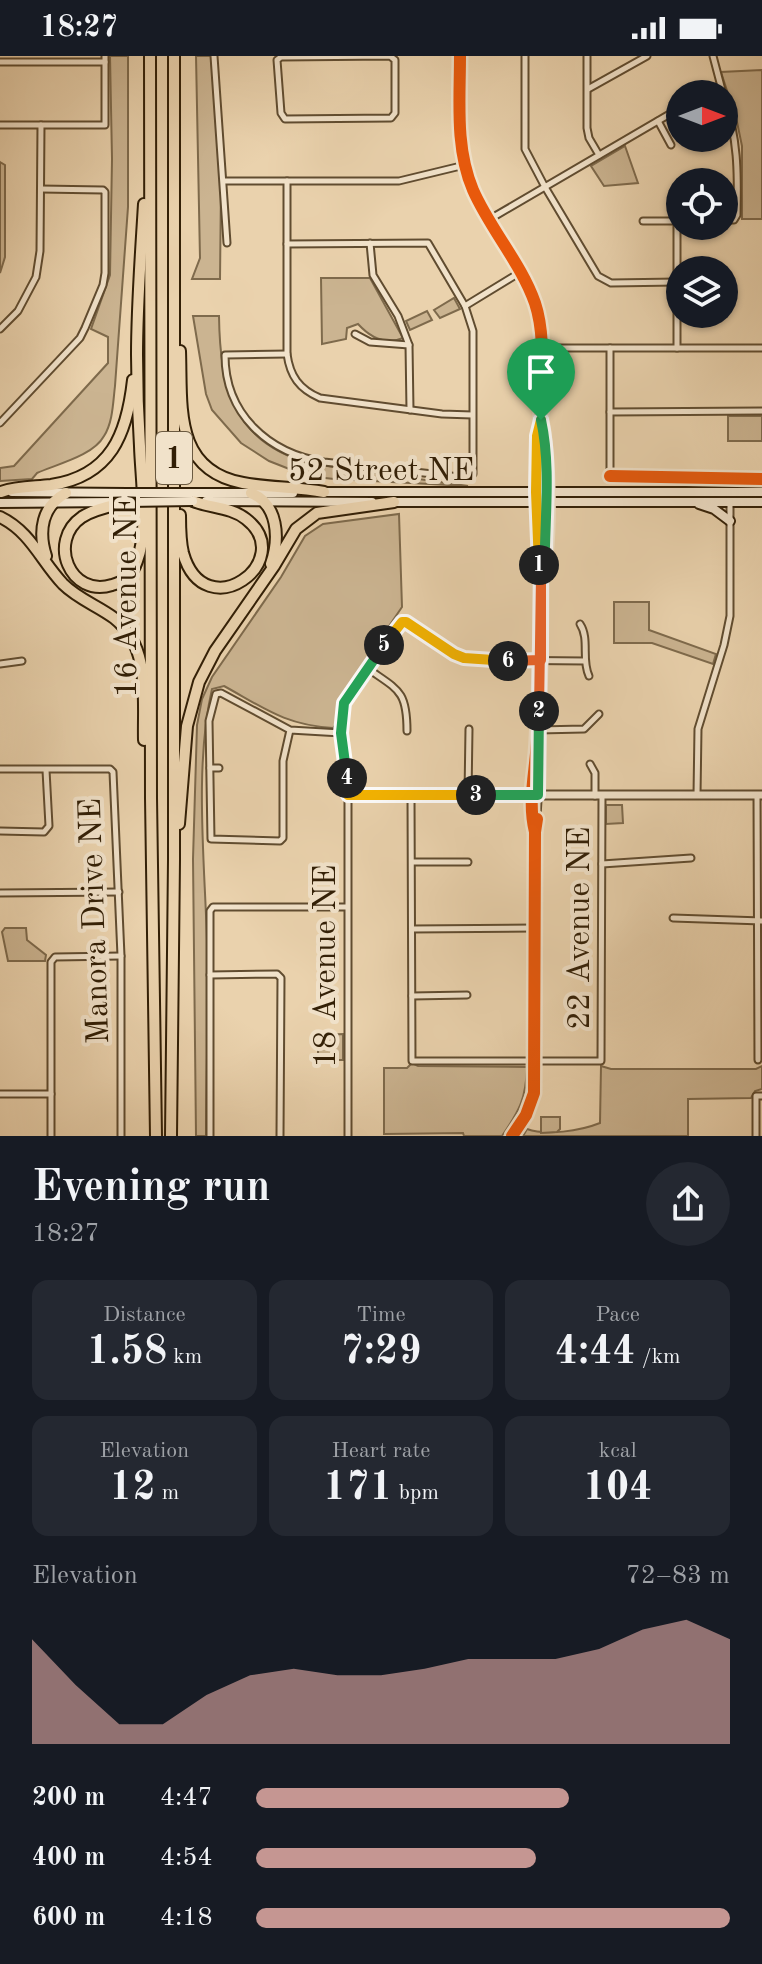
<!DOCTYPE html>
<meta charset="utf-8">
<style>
:root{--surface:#171b24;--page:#242831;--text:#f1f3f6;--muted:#9ea1a6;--accent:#c59692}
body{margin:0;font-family:"Old Standard TT",serif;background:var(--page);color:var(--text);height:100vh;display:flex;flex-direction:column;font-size:30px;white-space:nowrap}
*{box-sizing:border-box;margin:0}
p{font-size:26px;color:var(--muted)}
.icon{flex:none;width:44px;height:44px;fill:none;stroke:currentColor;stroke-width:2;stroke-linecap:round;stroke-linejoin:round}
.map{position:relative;height:1080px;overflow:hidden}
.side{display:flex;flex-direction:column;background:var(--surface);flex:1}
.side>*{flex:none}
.needle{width:52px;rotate:90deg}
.buttons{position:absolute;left:666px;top:24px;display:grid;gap:16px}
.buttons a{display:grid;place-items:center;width:72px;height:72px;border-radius:50%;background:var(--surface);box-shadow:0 2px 6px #0004;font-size:40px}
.pin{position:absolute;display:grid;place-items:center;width:68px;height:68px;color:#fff;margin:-82px -34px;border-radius:50% 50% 50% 0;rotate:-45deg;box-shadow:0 0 8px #0007}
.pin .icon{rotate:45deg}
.km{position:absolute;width:40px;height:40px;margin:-20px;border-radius:50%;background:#222;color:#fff;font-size:22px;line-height:40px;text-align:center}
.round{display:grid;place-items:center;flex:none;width:84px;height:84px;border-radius:42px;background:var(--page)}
.head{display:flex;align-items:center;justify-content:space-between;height:136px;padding:0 32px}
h1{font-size:44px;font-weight:700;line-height:60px}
.metrics{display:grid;grid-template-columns:repeat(3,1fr);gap:12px;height:136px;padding:8px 32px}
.metrics div{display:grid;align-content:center;border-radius:16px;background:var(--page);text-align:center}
.metrics b{font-size:40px;font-weight:700}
.metrics small{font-size:22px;font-weight:400}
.metrics p{font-size:22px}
.chart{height:224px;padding:16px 32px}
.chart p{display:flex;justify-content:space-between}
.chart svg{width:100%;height:144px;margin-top:8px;fill:var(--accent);opacity:.7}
ul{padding:0 32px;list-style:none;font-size:26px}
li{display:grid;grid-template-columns:128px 96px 1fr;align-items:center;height:60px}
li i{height:20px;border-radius:10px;background:var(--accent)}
.status{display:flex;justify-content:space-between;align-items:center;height:56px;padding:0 40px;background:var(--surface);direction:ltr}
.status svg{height:22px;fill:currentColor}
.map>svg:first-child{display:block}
.green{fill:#cbb491;stroke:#7e6a4c;stroke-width:2}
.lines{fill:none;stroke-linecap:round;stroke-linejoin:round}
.minor-casing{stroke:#604c30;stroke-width:9}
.tertiary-casing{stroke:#604c30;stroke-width:11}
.secondary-casing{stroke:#321f06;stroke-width:12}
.motorway-casing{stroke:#321f06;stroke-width:14}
.minor{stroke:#f1e2ca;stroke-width:5}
.tertiary{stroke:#f1e2ca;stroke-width:7}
.secondary{stroke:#f1e2ca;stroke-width:8}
.motorway{stroke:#ead2ad;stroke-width:10}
.secondary-bridge-casing{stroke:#321f06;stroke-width:12;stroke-linecap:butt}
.secondary-bridge{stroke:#f1e2ca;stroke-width:8}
.cycleway-casing{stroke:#f1e2ca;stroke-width:17}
.cycleway{stroke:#e8590c;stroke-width:12}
.split-1-casing{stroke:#fff;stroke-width:16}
.split-2-casing{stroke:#fff;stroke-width:16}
.split-3-casing{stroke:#fff;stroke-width:16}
.split-4-casing{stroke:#fff;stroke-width:16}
.split-5-casing{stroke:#fff;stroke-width:16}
.split-6-casing{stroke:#fff;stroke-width:16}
.split-7-casing{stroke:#fff;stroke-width:16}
.split-8-casing{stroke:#fff;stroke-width:16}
.split-1{stroke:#f5b400;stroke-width:10}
.split-2{stroke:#f0652b;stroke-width:10}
.split-3{stroke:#22a559;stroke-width:10}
.split-4{stroke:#f5b400;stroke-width:10}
.split-5{stroke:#22a559;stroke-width:10}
.split-6{stroke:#f5b400;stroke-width:10}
.split-7{stroke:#f0652b;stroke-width:10}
.split-8{stroke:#22a559;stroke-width:10}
.labels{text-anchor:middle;stroke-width:8;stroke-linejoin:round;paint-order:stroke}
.shield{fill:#f1e2ca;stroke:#6b5a41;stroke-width:2}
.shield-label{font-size:30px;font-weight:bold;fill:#321f06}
.street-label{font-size:32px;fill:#321f06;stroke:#f1e2ca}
</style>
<div class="status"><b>18:27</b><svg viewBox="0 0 49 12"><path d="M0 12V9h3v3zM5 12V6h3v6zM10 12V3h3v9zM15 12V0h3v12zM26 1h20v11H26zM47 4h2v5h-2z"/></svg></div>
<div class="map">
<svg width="762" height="1080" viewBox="0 0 762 1080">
<rect width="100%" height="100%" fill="#ead2ad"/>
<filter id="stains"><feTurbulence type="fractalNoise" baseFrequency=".0025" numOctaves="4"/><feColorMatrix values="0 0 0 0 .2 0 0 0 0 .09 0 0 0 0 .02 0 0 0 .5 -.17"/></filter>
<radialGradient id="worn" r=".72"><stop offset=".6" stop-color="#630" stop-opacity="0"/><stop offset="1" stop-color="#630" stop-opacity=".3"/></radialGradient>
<!-- green -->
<g class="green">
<path d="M110 0H128V151L115 330C113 346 113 366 104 380 93 400 57 408 37 417L32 423 0 425V412L14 410 108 307V281L91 273 110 219 112 103Z"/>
<polygon points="196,0 211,0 221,130 220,223 192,223 200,202"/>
<polygon points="762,14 762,163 742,163 742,90 737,66 721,16"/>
<polygon points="625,90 638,127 604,130 591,110"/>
<polygon points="0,106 5,109 5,201 0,217"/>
<path d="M321 222H370L403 282C385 290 370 281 358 268L347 272 346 283 322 288Z"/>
<polygon points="454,242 460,253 440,262 434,254"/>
<polygon points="427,255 432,264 410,274 406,265"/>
<path d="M193 260H219C220 331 233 388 313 408L468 430 334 423 307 420 269 405 241 387 212 354 206 338Z"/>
<rect x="728" y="360" width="34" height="25"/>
<path d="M399 458 402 551 345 635 337 658 336 668 333 672C285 669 264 652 224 630L212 633C196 702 203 788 206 859 210 932 206 1007 206 1080H196L193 803 197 669 202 643 212 621 281 521 305 480 323 468Z"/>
<polygon points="614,546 649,546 649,574 716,598 713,608 652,587 614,587"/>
<polygon points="606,749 622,749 623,767 606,768"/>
<polygon points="5,872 26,872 27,884 46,899 45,905 8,905 2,876"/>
<polygon points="343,978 343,1004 318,1004 318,979"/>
<path d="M412 1007 418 1010 527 1011C526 1042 520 1054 502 1080H464L463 1077 384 1078V1012H407Z"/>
<path d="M601 1010 611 1013H756L762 1010V1033L755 1035 751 1042 688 1043V1080H523L527 1073C546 1080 580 1075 600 1067Z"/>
<polygon points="541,1061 560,1061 560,1073 557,1076 541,1077"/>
</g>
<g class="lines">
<defs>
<g id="minor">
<polyline points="214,0 227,187"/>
<polygon points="390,0 395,4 395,57 391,62 285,63 281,57 277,4 281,1"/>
<polyline points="525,0 525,93 545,131 598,220 611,227 677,226"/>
<polyline points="587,0 587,72 589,82 599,99"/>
<polyline points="713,0 723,38"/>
<polyline points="0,6 105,6"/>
<polyline points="588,33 647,0"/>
<polyline points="706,38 720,31"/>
<path d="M724 41C738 83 738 116 737 159L734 164H724"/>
<polyline points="658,65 671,89"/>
<polyline points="0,69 105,69 105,0"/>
<polyline points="224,125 399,125 465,109"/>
<path d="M287 125V298C290 320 299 333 320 342L442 358 472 359"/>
<polyline points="490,163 680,52"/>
<polyline points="643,165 678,165"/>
<polyline points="677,165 677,292"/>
<polyline points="370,187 373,219 398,260 409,289 410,354"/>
<path d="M287 188 428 187 465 250 473 275V418L469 422 324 406C268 397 225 358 225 299L287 298"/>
<polyline points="465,250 519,217"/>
<polyline points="0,273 18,255 36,221 40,195 41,69"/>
<polyline points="355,278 370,286 409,289"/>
<polyline points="542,292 762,292"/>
<polyline points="610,292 610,420 762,423"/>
<polyline points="610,356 762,355"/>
<polyline points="0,367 80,282 85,272 103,229 105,217 105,136 103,134 41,133"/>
<path d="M580 568C590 583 581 603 589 620"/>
<polyline points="0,608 22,605"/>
<path d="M367 612C398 634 407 634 407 675"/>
<polyline points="290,674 283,705 283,782 280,785 211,783 209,665 216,638 221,637 290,674 341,677"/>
<polyline points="538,674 584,673 599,658"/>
<polyline points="590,708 595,717 595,740"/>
<polyline points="210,712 219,712"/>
<polyline points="0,713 110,713 113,716 121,900 121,1080"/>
<polyline points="348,739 532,739"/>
<polyline points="411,739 412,1005 601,1005 602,740"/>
<polyline points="468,739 469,673"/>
<polyline points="697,739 698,673 724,589 730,560 730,445"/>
<polyline points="757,739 758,1004"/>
<polyline points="0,775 44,776 49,770 46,714"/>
<polyline points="412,806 468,806"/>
<polyline points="602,808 691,802"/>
<polyline points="0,837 119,836"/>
<polyline points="673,862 762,865"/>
<polyline points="412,873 535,872"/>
<polyline points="210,919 277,918 281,922 280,1080"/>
<polyline points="412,940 467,939"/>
<polyline points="0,1038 51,1038"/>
<polyline points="51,1080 51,906 55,901 121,900"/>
<polyline points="210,1080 210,855 213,851 347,851"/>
<path d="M348 1080V739L341 658 349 638 402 566H406C430 581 450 600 478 604L585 605"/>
<polyline points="756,1080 756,1040 762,1040"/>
</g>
<g id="tertiary">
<path d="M460 0C460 44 455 92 473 134 490 173 521 207 535 247 547 283 540 327 541 364 548 401 549 463 545 501 544 509 541 517 541 526 541 578 540 630 537 683 536 714 527 744 535 776"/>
<path d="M540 514C534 486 536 454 537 425 539 405 536 386 540 367"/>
<polyline points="534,739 762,739"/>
<polyline points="512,1080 526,1059 534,1037 535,776 539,713 537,701"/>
</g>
<g id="secondary">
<polyline points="12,436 127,437"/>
<polyline points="319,436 762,436"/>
<polyline points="192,437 293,437"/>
<polyline points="206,445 372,446"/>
<polyline points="390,446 762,446"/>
<polyline points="0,447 116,446"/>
<polyline points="699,448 714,453 730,465"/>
</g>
<g id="motorway">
<polyline points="150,0 151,742 156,1080"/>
<path d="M180 295C182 350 173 414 243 427 270 432 297 431 324 436"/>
<path d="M1 436C17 430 34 431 51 429 111 420 127 378 133 324"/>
<path d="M251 437C278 448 280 482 271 508"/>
<path d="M128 446C113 450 96 452 82 461 47 485 70 542 112 529 125 526 133 517 137 505 149 474 141 423 140 390 138 360 137 329 137 299 137 249 141 198 144 148"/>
<path d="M180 459C180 472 180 485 183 497 205 574 299 504 246 463 231 451 210 452 193 445"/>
<path d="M0 461C31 476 41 505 63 528 78 543 98 550 114 562 151 591 143 642 144 684"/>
<path d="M46 500C38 475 42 450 66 437"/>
<polyline points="179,768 187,670 199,626 215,595 274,510 296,473 317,457 394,446"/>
<polyline points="171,1080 174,804 174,0"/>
</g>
</defs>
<!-- minor casing -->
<use href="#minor" class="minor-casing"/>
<!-- tertiary casing -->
<use href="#tertiary" class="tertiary-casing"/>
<!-- secondary casing -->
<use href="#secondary" class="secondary-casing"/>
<!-- motorway casing -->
<use href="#motorway" class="motorway-casing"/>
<!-- minor -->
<use href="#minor" class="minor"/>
<!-- tertiary -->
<use href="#tertiary" class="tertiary"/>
<!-- secondary -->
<use href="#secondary" class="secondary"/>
<!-- motorway -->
<use href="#motorway" class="motorway"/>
<defs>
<g id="secondary-bridge">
<polyline points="127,437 192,437"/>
<polyline points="128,446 193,445"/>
</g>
</defs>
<!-- secondary-bridge casing -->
<use href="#secondary-bridge" class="secondary-bridge-casing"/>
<!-- secondary-bridge -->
<use href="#secondary-bridge" class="secondary-bridge"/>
<defs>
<g id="cycleway">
<path d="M460 0C460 44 455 92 473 134 490 173 521 207 535 247 547 283 540 327 541 364 548 401 549 463 545 501 544 509 541 517 541 526 541 578 540 630 537 683 536 714 527 744 535 776"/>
<polyline points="610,420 762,423"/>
<polyline points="512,1080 526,1059 534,1037 535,776 537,763"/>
</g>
</defs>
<!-- cycleway casing -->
<use href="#cycleway" class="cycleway-casing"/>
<!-- cycleway -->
<use href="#cycleway" class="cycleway"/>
</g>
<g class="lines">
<defs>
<polyline id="split-1" points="539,509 536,436 537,380 541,364"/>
<polyline id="split-2" points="539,509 541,520 539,655"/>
<polyline id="split-3" points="476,739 538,739 539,655"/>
<polyline id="split-4" points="347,722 348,739 476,739"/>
<polyline id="split-5" points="347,722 341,677 344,647 384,589"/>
<polyline id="split-6" points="384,589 402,566 406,566 454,598 464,602 508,605"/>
<polyline id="split-7" points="508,605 541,604 541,526 545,491"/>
<path id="split-8" d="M541 364C550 405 546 450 545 491"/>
</defs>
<!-- split-1 casing -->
<use href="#split-1" class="split-1-casing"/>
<!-- split-2 casing -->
<use href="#split-2" class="split-2-casing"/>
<!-- split-3 casing -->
<use href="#split-3" class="split-3-casing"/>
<!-- split-4 casing -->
<use href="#split-4" class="split-4-casing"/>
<!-- split-5 casing -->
<use href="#split-5" class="split-5-casing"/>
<!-- split-6 casing -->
<use href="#split-6" class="split-6-casing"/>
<!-- split-7 casing -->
<use href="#split-7" class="split-7-casing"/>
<!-- split-8 casing -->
<use href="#split-8" class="split-8-casing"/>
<!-- split-1 -->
<use href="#split-1" class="split-1"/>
<!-- split-2 -->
<use href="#split-2" class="split-2"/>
<!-- split-3 -->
<use href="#split-3" class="split-3"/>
<!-- split-4 -->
<use href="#split-4" class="split-4"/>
<!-- split-5 -->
<use href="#split-5" class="split-5"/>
<!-- split-6 -->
<use href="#split-6" class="split-6"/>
<!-- split-7 -->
<use href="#split-7" class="split-7"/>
<!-- split-8 -->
<use href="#split-8" class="split-8"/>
</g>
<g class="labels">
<!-- shield labels -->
<rect class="shield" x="156" y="376" width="36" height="52" rx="6"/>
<g class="shield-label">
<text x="174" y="412">1</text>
</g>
<!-- street labels -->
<g class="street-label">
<text x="381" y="424">52 Street NE</text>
<text transform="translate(125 540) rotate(-90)" y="11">16 Avenue NE</text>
<text transform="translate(93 865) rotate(-92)" y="11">Manora Drive NE</text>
<text transform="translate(578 872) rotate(-90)" y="11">22 Avenue NE</text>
<text transform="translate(324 910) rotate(-90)" y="11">18 Avenue NE</text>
</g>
</g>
<rect width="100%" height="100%" filter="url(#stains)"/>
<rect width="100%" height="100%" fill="url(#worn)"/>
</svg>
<div class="buttons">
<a><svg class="needle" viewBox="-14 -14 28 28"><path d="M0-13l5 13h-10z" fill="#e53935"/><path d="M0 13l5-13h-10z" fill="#9ea1a6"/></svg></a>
<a><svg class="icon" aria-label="locate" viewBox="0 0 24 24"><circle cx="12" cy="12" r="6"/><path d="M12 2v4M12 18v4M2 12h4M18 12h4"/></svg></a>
<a><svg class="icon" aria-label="layers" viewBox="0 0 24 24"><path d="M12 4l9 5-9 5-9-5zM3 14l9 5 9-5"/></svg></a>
</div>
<div class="pin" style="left:541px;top:364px;background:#1e9e55"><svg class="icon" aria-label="arrive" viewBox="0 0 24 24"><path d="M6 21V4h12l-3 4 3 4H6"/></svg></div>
<b class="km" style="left:539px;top:509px">1</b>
<b class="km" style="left:539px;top:655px">2</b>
<b class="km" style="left:476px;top:739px">3</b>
<b class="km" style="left:347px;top:722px">4</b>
<b class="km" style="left:384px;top:589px">5</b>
<b class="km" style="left:508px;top:605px">6</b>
</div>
<section class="side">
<div class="head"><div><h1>Evening run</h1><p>18:27</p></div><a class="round"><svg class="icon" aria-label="share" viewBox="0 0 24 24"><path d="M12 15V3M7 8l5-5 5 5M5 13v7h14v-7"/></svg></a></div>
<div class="metrics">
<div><p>Distance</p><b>1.58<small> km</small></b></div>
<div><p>Time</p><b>7:29</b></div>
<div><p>Pace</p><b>4:44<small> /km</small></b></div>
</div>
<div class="metrics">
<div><p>Elevation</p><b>12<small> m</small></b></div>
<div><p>Heart rate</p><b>171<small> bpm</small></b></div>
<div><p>kcal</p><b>104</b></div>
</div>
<div class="chart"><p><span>Elevation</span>72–83 m</p>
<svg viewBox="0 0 160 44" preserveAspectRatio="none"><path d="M0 44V12L10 26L20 38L30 38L40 29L50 23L60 21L70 23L80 23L90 21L100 18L110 18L120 18L130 15L140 9L150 6L160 12V44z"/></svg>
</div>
<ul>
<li><b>200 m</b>4:47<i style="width:66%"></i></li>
<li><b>400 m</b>4:54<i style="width:59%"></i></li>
<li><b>600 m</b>4:18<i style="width:100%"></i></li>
</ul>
</section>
